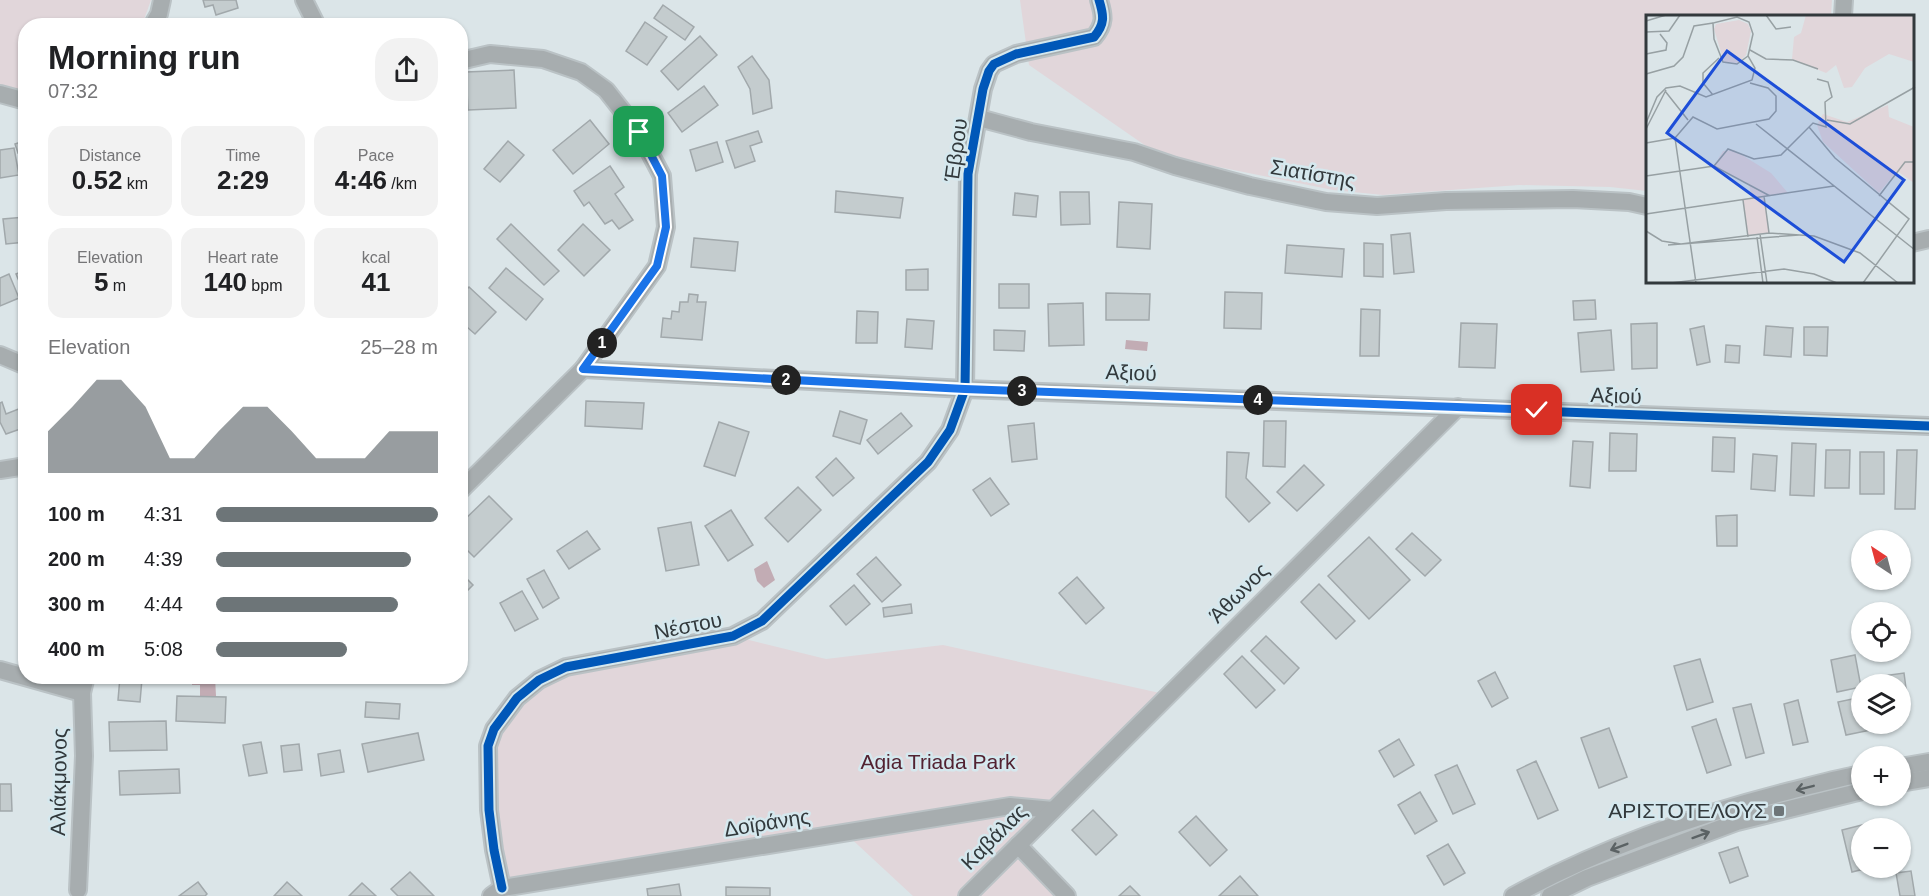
<!DOCTYPE html>
<meta charset="utf-8">
<style>
:root{--surface:#fff;--page:#f2f2f2;--text:#202124;--muted:#757577;--accent:#6d7578}
body{margin:0;font-family:Arial,sans-serif;background:var(--page);color:var(--text);height:100vh;display:flex;flex-direction:column;font-size:22px;white-space:nowrap}
*{box-sizing:border-box;margin:0}
p{font-size:20px;color:var(--muted)}
.icon{flex:none;width:33px;height:33px;fill:none;stroke:currentColor;stroke-width:2;stroke-linecap:round;stroke-linejoin:round}
.map{position:relative;flex:1;overflow:hidden}
.side{position:absolute;left:18px;top:18px;width:450px;height:666px;display:flex;flex-direction:column;background:var(--surface);border-radius:24px;box-shadow:0 2px 4px #0004}
.side>*{flex:none}
.needle{width:39px;rotate:324deg}
.fabs{position:absolute;left:1851px;top:530px;display:grid;gap:12px}
.fabs a{display:grid;place-items:center;width:60px;height:60px;border-radius:50%;background:var(--surface);box-shadow:0 2px 4px #0004;font-size:30px}
.pin{position:absolute;display:grid;place-items:center;width:51px;height:51px;color:#fff;margin:-26px;border-radius:12px;box-shadow:0 3px 9px #0006}
.km{position:absolute;width:30px;height:30px;margin:-15px;border-radius:50%;background:#222;color:#fff;font-size:16px;line-height:30px;text-align:center}
.round{display:grid;place-items:center;flex:none;width:63px;height:63px;border-radius:24px;background:var(--page)}
.overview{display:flex;align-items:center;justify-content:space-between;height:102px;padding:0 30px}
h1{font-size:33px;font-weight:700;line-height:45px}
.metrics{display:grid;grid-template-columns:repeat(3,1fr);gap:9px;height:102px;padding:6px 30px}
.metrics div{display:grid;align-content:center;border-radius:15px;background:var(--page);text-align:center}
.metrics b{font-size:26px;font-weight:700}
.metrics small{font-size:16px;font-weight:400}
.metrics p{font-size:16px}
.chart{height:168px;padding:12px 30px}
.chart p{display:flex;justify-content:space-between}
.chart svg{width:100%;height:108px;margin-top:6px;fill:var(--accent);opacity:.7}
ul{padding:0 30px;list-style:none;font-size:20px}
li{display:grid;grid-template-columns:96px 72px 1fr;align-items:center;height:45px}
li i{height:15px;border-radius:8px;background:var(--accent)}
.map>svg:first-child{display:block}
.green{fill:#e1d6da}
.water{fill:#c2acb4}
.building{fill:#c4ccce;stroke:#a1a8ab;stroke-width:1.5}
.lines{fill:none;stroke-linecap:round;stroke-linejoin:round}
.minor-casing{stroke:#bac2c5;stroke-width:20}
.minor{stroke:#a7adaf;stroke-width:16}
.cycleway-casing{stroke:#d5e8ee;stroke-width:13}
.cycleway{stroke:#0057b8;stroke-width:9}
.oneway{stroke:#5b6264}
.route-casing{stroke:#fff;stroke-width:12}
.route{stroke:#1a73e8;stroke-width:8}
.poi-dot{fill:#6d7578;stroke:#d5e8ee;stroke-width:2}
.labels{text-anchor:middle;stroke-width:5;stroke-linejoin:round;paint-order:stroke}
.street-label{font-size:21px;fill:#32393c;stroke:#d5e8ee}
.park-label{font-size:21px;fill:#522231;stroke:#d5e8ee}
.poi-label{font-size:21px;fill:#32393c;stroke:#d5e8ee;text-anchor:end}
.inset-road{fill:none;stroke:#97a0a3;stroke-width:1.5}
.view{fill:#1d4ed8;fill-opacity:0.15;stroke:#1d4ed8;stroke-width:3}
.inset-edge{fill:none;stroke:#32393c;stroke-width:3}
</style>
<div class="map">
<svg width="1929" height="896" viewBox="0 0 1929 896">
<rect width="100%" height="100%" fill="#dbe5e8"/>
<!-- green -->
<g class="green">
<polygon points="0,0 151,0 142,25 26,26 25,94 0,89"/>
<polygon points="1020,0 1832,0 1831,16 1647,16 1647,191 1610,187 1519,185 1383,195 1333,190 1159,155 1029,65"/>
<polygon points="733,636 826,659 943,645 1169,695 1018,845 1067,896 913,896 845,833 502,888 494,850 494,729 538,680"/>
</g>
<!-- water -->
<g class="water">
<polygon points="1126,340 1148,342 1147,351 1125,349"/>
<polygon points="767,561 775,580 764,588 757,581 754,569"/>
<polygon points="192,677 215,677 216,696 200,697 200,685 192,685"/>
</g>
<!-- building -->
<g class="building">
<polygon points="203,0 236,0 238,8 216,15 213,5 205,7"/>
<polygon points="663,5 694,27 685,40 654,18"/>
<polygon points="645,22 667,37 647,65 626,51"/>
<polygon points="700,36 717,55 678,90 661,71"/>
<polygon points="752,56 769,80 772,108 753,114 750,89 738,67"/>
<polygon points="514,70 516,108 468,110 466,72"/>
<polygon points="704,86 718,105 682,132 668,113"/>
<polygon points="590,120 609,144 573,174 553,150"/>
<polygon points="758,131 762,142 750,146 755,161 735,168 726,141"/>
<polygon points="508,141 524,155 500,182 484,169"/>
<polygon points="21,142 24,151 18,153 15,144"/>
<polygon points="717,142 723,162 696,171 690,150"/>
<polygon points="14,148 19,175 0,178 0,150"/>
<polygon points="610,166 624,187 615,194 633,220 619,229 612,220 605,224 589,202 584,206 574,191"/>
<polygon points="836,191 903,198 900,218 835,212"/>
<polygon points="1060,192 1089,192 1090,224 1061,225"/>
<polygon points="1015,193 1038,196 1036,217 1013,215"/>
<polygon points="1119,202 1152,204 1150,249 1117,247"/>
<polygon points="25,217 26,242 6,244 3,219"/>
<polygon points="511,224 559,271 544,285 497,239"/>
<polygon points="583,224 610,250 584,276 558,250"/>
<polygon points="1410,233 1414,272 1394,274 1391,235"/>
<polygon points="694,238 738,242 735,271 691,267"/>
<polygon points="1364,243 1383,244 1383,277 1364,276"/>
<polygon points="1287,245 1344,249 1342,277 1285,273"/>
<polygon points="506,268 543,299 526,320 489,288"/>
<polygon points="928,269 928,290 906,290 906,270"/>
<polygon points="26,270 26,298 16,274"/>
<polygon points="9,274 19,298 0,306 0,278"/>
<rect x="999" y="284" width="30" height="24"/>
<polygon points="469,287 496,312 475,334 460,321 460,296"/>
<polygon points="1225,292 1262,293 1261,329 1224,328"/>
<polygon points="1106,293 1150,294 1149,320 1106,320"/>
<polygon points="689,294 698,295 697,302 706,302 702,340 661,337 663,318 671,319 672,311 679,312 680,302 688,302"/>
<polygon points="1595,300 1596,319 1574,320 1573,301"/>
<polygon points="1083,303 1084,345 1049,346 1048,304"/>
<polygon points="1361,309 1380,310 1379,356 1360,356"/>
<polygon points="857,311 878,312 877,343 856,343"/>
<polygon points="907,319 934,321 932,349 905,347"/>
<polygon points="1461,323 1497,324 1495,368 1459,367"/>
<polygon points="1657,323 1657,368 1632,369 1631,324"/>
<polygon points="1704,326 1710,362 1697,365 1690,329"/>
<polygon points="1766,326 1793,328 1791,357 1764,355"/>
<polygon points="1804,327 1828,327 1827,356 1804,355"/>
<polygon points="994,330 1025,331 1024,351 994,350"/>
<polygon points="1611,330 1614,370 1581,372 1578,333"/>
<polygon points="1726,345 1740,346 1739,363 1725,362"/>
<polygon points="586,401 644,403 642,429 585,426"/>
<polygon points="2,402 6,414 26,406 26,427 6,434 0,422 0,403"/>
<polygon points="840,411 867,420 860,444 833,436"/>
<polygon points="901,413 912,426 878,454 867,440"/>
<polygon points="1264,421 1286,421 1285,467 1263,466"/>
<polygon points="719,422 749,432 735,476 704,466"/>
<polygon points="1034,423 1037,459 1012,462 1008,426"/>
<polygon points="1610,433 1637,434 1636,471 1609,471"/>
<polygon points="1713,437 1735,438 1734,472 1712,471"/>
<polygon points="1573,441 1593,442 1590,488 1570,486"/>
<polygon points="1792,443 1816,444 1814,496 1790,495"/>
<polygon points="1826,450 1850,450 1849,488 1825,488"/>
<polygon points="1897,450 1917,450 1915,509 1895,509"/>
<polygon points="1227,452 1249,453 1246,478 1270,503 1249,522 1226,497"/>
<rect x="1860" y="452" width="24" height="42"/>
<polygon points="1753,454 1777,456 1775,491 1751,489"/>
<polygon points="836,458 854,478 833,496 816,477"/>
<polygon points="1304,465 1324,485 1297,511 1277,492"/>
<polygon points="990,478 1009,504 991,516 973,490"/>
<polygon points="798,487 821,510 788,542 765,518"/>
<polygon points="489,496 512,519 474,557 460,543 460,524"/>
<polygon points="731,510 753,545 728,561 705,526"/>
<polygon points="1737,515 1737,546 1717,546 1716,516"/>
<polygon points="691,522 699,565 666,571 658,528"/>
<polygon points="587,531 600,549 569,569 557,551"/>
<polygon points="1412,533 1441,560 1425,576 1396,549"/>
<polygon points="1369,537 1410,580 1369,619 1328,576"/>
<polygon points="876,557 901,585 882,602 857,574"/>
<polygon points="544,570 559,598 543,608 527,579"/>
<polygon points="460,572 473,585 461,597 460,597"/>
<polygon points="1077,577 1104,608 1086,624 1059,593"/>
<polygon points="1319,584 1355,621 1336,639 1301,602"/>
<polygon points="854,585 870,604 846,625 830,606"/>
<polygon points="522,591 538,619 515,631 500,603"/>
<polygon points="911,604 912,613 884,617 883,608"/>
<polygon points="1266,636 1299,668 1284,684 1251,651"/>
<polygon points="1855,655 1861,687 1837,692 1831,660"/>
<polygon points="1242,656 1275,690 1256,708 1224,674"/>
<polygon points="1700,659 1713,702 1687,710 1674,666"/>
<polygon points="1495,672 1508,698 1492,707 1478,681"/>
<polygon points="1904,673 1909,711 1900,712 1900,684 1877,684 1876,677"/>
<polygon points="120,677 142,679 140,702 118,700"/>
<polygon points="177,696 226,697 225,723 176,721"/>
<polygon points="1862,697 1862,723 1870,723 1871,730 1846,735 1838,702"/>
<polygon points="1798,700 1808,742 1793,745 1784,704"/>
<polygon points="366,702 400,704 399,719 365,717"/>
<polygon points="1751,704 1764,753 1746,758 1733,708"/>
<polygon points="1716,719 1731,765 1707,773 1692,727"/>
<polygon points="166,721 167,750 110,751 109,722"/>
<polygon points="1609,728 1627,777 1599,788 1581,738"/>
<polygon points="418,733 424,760 368,772 362,744"/>
<polygon points="1399,739 1414,765 1394,777 1379,751"/>
<polygon points="261,742 267,773 249,776 243,745"/>
<polygon points="299,744 302,770 284,772 281,746"/>
<polygon points="340,750 344,772 321,776 318,754"/>
<polygon points="1536,761 1558,810 1538,819 1517,770"/>
<polygon points="1457,765 1475,804 1453,814 1435,775"/>
<polygon points="179,769 180,793 120,795 119,771"/>
<polygon points="0,784 11,784 12,811 0,811"/>
<polygon points="1420,792 1437,821 1415,834 1398,805"/>
<polygon points="1093,810 1117,835 1096,855 1072,830"/>
<polygon points="1196,816 1227,850 1210,866 1179,832"/>
<polygon points="1870,823 1871,828 1862,828 1862,867 1872,867 1852,872 1842,830"/>
<polygon points="1448,844 1465,873 1444,885 1427,856"/>
<polygon points="1738,847 1748,876 1730,883 1719,853"/>
<polygon points="1911,871 1915,896 1900,896 1896,873"/>
<polygon points="410,872 434,896 398,896 391,889"/>
<polygon points="1240,876 1258,896 1219,896"/>
<polygon points="198,882 207,894 205,896 179,896"/>
<polygon points="287,882 302,896 274,896"/>
<polygon points="362,883 376,896 349,896"/>
<polygon points="679,884 681,896 648,896 647,889"/>
<polygon points="1130,886 1140,896 1119,896"/>
<polygon points="726,887 770,888 770,896 726,896"/>
</g>
<g class="lines">
<defs>
<g id="minor">
<polyline points="304,0 317,26"/>
<polyline points="1843,16 1844,0"/>
<polyline points="152,26 159,14 162,0"/>
<polyline points="460,61 490,54 543,59 581,72 606,90 639,132 662,176 666,227 657,266 583,369 460,491"/>
<polyline points="0,94 26,101"/>
<polyline points="979,118 1031,132 1134,152 1175,166 1250,186 1326,202 1377,206 1446,201 1573,199 1629,202 1647,206"/>
<polyline points="1912,243 1929,239"/>
<polyline points="0,355 26,366"/>
<polyline points="583,369 965,389 1929,426"/>
<polyline points="0,470 26,466"/>
<polyline points="0,670 82,693"/>
<polyline points="1900,767 1929,762"/>
<polyline points="1900,783 1929,778"/>
<polyline points="1018,845 1067,896"/>
<path d="M502 888 494 850 489 810 488 746 494 729 517 698 539 680 566 667 733 636 762 621 928 462 950 430 965 389 968 174 983 89 989 71 994 64 1016 54 1094 37C1105 24 1104 16 1099 0"/>
<polyline points="78,890 84,756 82,693 86,676"/>
<polyline points="491,896 502,888 1010,806 1053,810"/>
<polyline points="967,896 1458,407"/>
<path d="M1513 896C1599 849 1695 815 1790 791 1814 785 1838 778 1862 774"/>
<polyline points="1550,896 1587,878 1737,822 1862,791"/>
</g>
</defs>
<!-- minor casing -->
<use href="#minor" class="minor-casing"/>
<!-- minor -->
<use href="#minor" class="minor"/>
<defs>
<g id="cycleway">
<polyline points="583,369 965,389 1929,426"/>
<path d="M502 888 494 850 489 810 488 746 494 729 517 698 539 680 566 667 733 636 762 621 928 462 950 430 965 389 968 174 983 89 989 71 994 64 1016 54 1094 37C1105 24 1104 16 1099 0"/>
</g>
</defs>
<!-- cycleway casing -->
<use href="#cycleway" class="cycleway-casing"/>
<!-- cycleway -->
<use href="#cycleway" class="cycleway"/>
</g>
<!-- one-way arrows -->
<defs><path id="oneway-shaft" d="M-6 0H5M1.5-3L5.5 0L1.5 3" fill="none" stroke-width="1.6" stroke-linecap="round" stroke-linejoin="round" transform="scale(1.5)"/></defs>
<g class="oneway">
<use href="#oneway-shaft" transform="translate(1805 788) rotate(166)"/>
<use href="#oneway-shaft" transform="translate(1701 835) rotate(-20)"/>
<use href="#oneway-shaft" transform="translate(1619 847) rotate(159)"/>
</g>
<g class="lines">
<defs>
<polyline id="route" points="639,132 662,176 666,227 657,266 583,369 965,389 1537,410"/>
</defs>
<!-- route casing -->
<use href="#route" class="route-casing"/>
<!-- route -->
<use href="#route" class="route"/>
</g>
<!-- markers -->
<rect class="poi-dot" x="1773" y="805" width="12" height="12" rx="3"/>
<g class="labels">
<!-- street labels -->
<g class="street-label">
<text transform="translate(956 150) rotate(-82)" y="7">Έβρου</text>
<text transform="translate(1313 174) rotate(10)" y="7">Σιατίστης</text>
<text transform="translate(1131 373) rotate(2)" y="7">Αξιού</text>
<text transform="translate(1616 396) rotate(2)" y="7">Αξιού</text>
<text transform="translate(1239 593) rotate(-45)" y="7">Άθωνος</text>
<text transform="translate(688 626) rotate(-11)" y="7">Νέστου</text>
<text transform="translate(59 782) rotate(-89)" y="7">Αλιάκμονος</text>
<text transform="translate(767 823) rotate(-9)" y="7">Δοϊράνης</text>
<text transform="translate(994 837) rotate(-45)" y="7">Καβάλας</text>
</g>
<!-- park labels -->
<g class="park-label">
<text x="938" y="769">Agia Triada Park</text>
</g>
<!-- poi labels -->
<g class="poi-label">
<text x="1767" y="818">ΑΡΙΣΤΟΤΕΛΟΥΣ</text>
</g>
</g>
<!-- overview -->
<g transform="translate(1646 15)">
<rect width="268" height="268" fill="#dbe5e8"/>
<path d="M160 0H268V47L243 39 219 53 206 72 198 73 190 50 180 58 146 44 148 22 155 18ZM93 5 102 9 105 16 100 40 92 48 78 47 68 14 70 9ZM242 90 243 102 268 112V168L251 156 233 178 177 127 171 110 177 99 201 107ZM88 135 125 158 142 178 118 182 123 218 102 220 97 185 106 183 103 169 68 151 77 136Z" fill="#e1d6da"/>
<path class="inset-road" d="M120 0 130 14 145 12M0 6 20 0M0 17 23 16 34 0M104 35 120 44 147 45 172 54M0 39 20 35 21 28 14 19M0 59 28 51 37 42 48 11 67 8M19 76 42 105M67 80 57 68V58L73 43M181 105 204 109 269 72M0 108 11 82 20 73 34 71 60 82 106 65 109 53 102 41 107 19 103 7 91 2 67 8 68 24 77 47 91 49 102 41M110 109 269 235M163 112 189 143 263 204 217 268M0 114 20 75M29 123 47 102 71 114 123 104 130 96V81L122 73 104 68M29 123 50 268M0 128 29 123M68 151 82 134 108 144 135 140 167 108 180 112 179 87 186 82 182 67 171 64M0 161 68 151 124 181M118 181 123 218M233 181 259 147H269M97 185 102 222M0 199 188 171M0 216 16 226 35 229 123 218 168 221 214 238 252 268M114 219 121 268M111 222 117 268M22 230 153 220M25 268 138 254 168 259 191 268"/>
<path class="view" d="M81 36 258 165 198 247 21 118Z"/>
<rect width="268" height="268" class="inset-edge"/>
</g>
</svg>
<div class="fabs">
<a><svg class="needle" viewBox="-14 -14 28 28"><path d="M0-13l5 13h-10z" fill="#e53935"/><path d="M0 13l5-13h-10z" fill="#757577"/></svg></a>
<a><svg class="icon" aria-label="locate" viewBox="0 0 24 24"><circle cx="12" cy="12" r="6"/><path d="M12 2v4M12 18v4M2 12h4M18 12h4"/></svg></a>
<a><svg class="icon" aria-label="layers" viewBox="0 0 24 24"><path d="M12 4l9 5-9 5-9-5zM3 14l9 5 9-5"/></svg></a>
<a>+</a>
<a>−</a>
</div>
<div class="pin" style="left:639px;top:132px;background:#1e9e55"><svg class="icon" aria-label="arrive" viewBox="0 0 24 24"><path d="M6 21V4h12l-3 4 3 4H6"/></svg></div>
<div class="pin" style="left:1537px;top:410px;background:#d93025"><svg class="icon" aria-label="check" viewBox="0 0 24 24"><path d="M5 12l5 5 9-10"/></svg></div>
<b class="km" style="left:602px;top:343px">1</b>
<b class="km" style="left:786px;top:380px">2</b>
<b class="km" style="left:1022px;top:391px">3</b>
<b class="km" style="left:1258px;top:400px">4</b>
<section class="side">
<div class="overview"><div><h1>Morning run</h1><p>07:32</p></div><a class="round"><svg class="icon" aria-label="share" viewBox="0 0 24 24"><path d="M12 15V3M7 8l5-5 5 5M5 13v7h14v-7"/></svg></a></div>
<div class="metrics">
<div><p>Distance</p><b>0.52<small> km</small></b></div>
<div><p>Time</p><b>2:29</b></div>
<div><p>Pace</p><b>4:46<small> /km</small></b></div>
</div>
<div class="metrics">
<div><p>Elevation</p><b>5<small> m</small></b></div>
<div><p>Heart rate</p><b>140<small> bpm</small></b></div>
<div><p>kcal</p><b>41</b></div>
</div>
<div class="chart"><p><span>Elevation</span>25–28 m</p>
<svg viewBox="0 0 160 44" preserveAspectRatio="none"><path d="M0 44V27L10 17L20 6L30 6L40 17L50 38L60 38L70 27L80 17L90 17L100 27L110 38L120 38L130 38L140 27L150 27L160 27V44z"/></svg>
</div>
<ul>
<li><b>100 m</b>4:31<i style="width:100%"></i></li>
<li><b>200 m</b>4:39<i style="width:88%"></i></li>
<li><b>300 m</b>4:44<i style="width:82%"></i></li>
<li><b>400 m</b>5:08<i style="width:59%"></i></li>
</ul>
</section>
</div>
